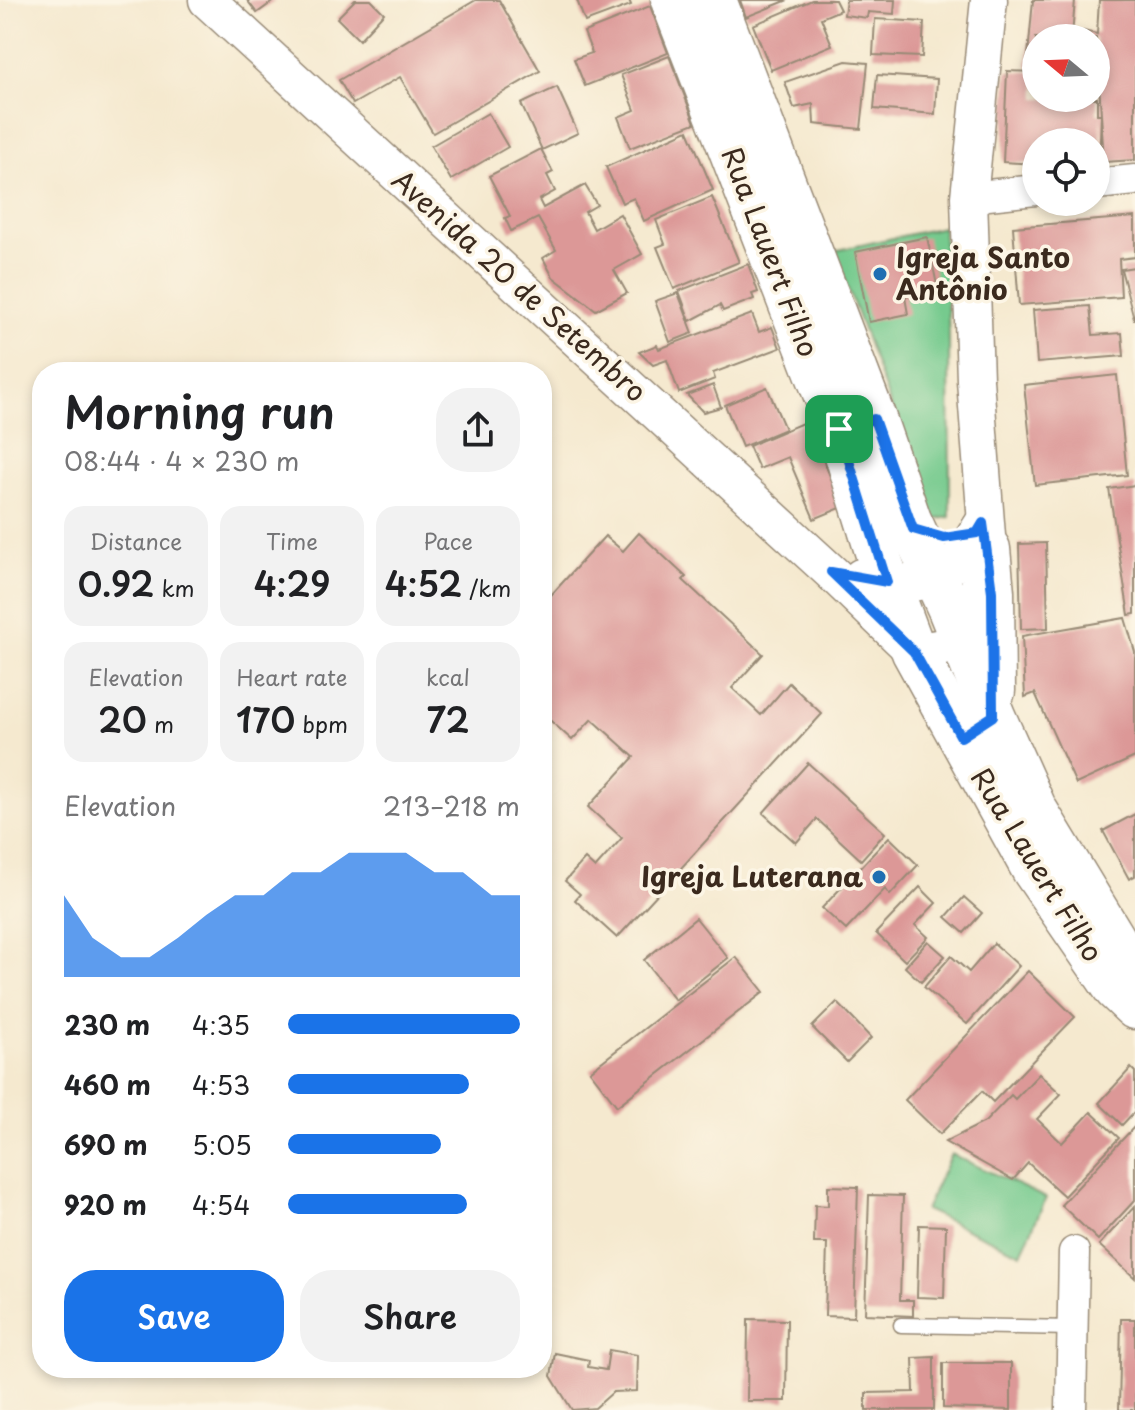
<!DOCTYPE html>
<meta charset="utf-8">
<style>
:root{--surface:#fff;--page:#f2f2f2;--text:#202124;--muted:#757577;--accent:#1a73e8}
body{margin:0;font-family:"Playpen Sans",sans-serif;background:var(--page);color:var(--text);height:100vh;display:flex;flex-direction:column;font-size:30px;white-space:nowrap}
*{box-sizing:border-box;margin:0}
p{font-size:26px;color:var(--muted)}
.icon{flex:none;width:44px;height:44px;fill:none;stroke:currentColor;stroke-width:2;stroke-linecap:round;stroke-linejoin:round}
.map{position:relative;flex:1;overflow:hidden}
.sheet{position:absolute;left:32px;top:362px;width:520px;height:1016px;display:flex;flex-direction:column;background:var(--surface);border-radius:32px;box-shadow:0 4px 12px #0003}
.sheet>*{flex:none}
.needle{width:52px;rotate:289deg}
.controls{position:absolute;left:1022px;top:24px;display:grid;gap:16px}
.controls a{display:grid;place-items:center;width:88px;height:88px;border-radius:50%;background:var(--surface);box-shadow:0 4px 12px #0003;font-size:40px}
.pin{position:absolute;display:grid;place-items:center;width:68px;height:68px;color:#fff;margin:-34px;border-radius:16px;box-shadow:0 4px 12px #0006}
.round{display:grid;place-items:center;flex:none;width:84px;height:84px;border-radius:32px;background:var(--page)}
.head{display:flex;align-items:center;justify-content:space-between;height:136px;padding:0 32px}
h1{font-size:44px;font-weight:600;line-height:60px}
.figures{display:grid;grid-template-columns:repeat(3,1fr);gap:12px;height:136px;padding:8px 32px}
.figures div{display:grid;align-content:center;border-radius:20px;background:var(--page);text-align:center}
.figures b{font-size:34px;font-weight:600}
.figures small{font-size:22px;font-weight:400}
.figures p{font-size:22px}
.chart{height:224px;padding:16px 32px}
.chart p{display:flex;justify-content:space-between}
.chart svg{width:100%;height:144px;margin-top:8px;fill:var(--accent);opacity:.7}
.action{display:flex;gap:16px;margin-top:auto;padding:16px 32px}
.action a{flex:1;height:92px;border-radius:32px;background:var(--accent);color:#fff;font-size:32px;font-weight:600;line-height:92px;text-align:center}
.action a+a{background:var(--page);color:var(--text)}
ul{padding:0 32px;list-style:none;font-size:26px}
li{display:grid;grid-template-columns:128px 96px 1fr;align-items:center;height:60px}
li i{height:20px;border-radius:10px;background:var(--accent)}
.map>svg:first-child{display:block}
.green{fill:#76ca8e;stroke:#587a56;stroke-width:2}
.building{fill:#dc9897}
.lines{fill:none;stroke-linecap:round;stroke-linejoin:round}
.service-casing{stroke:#988a76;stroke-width:17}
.minor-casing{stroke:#988a76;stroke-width:33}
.tertiary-casing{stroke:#988a76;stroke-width:39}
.primary-casing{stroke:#988a76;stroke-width:47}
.service{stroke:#fff;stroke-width:14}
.minor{stroke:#fff;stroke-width:30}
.tertiary{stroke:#fff;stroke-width:36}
.primary{stroke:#fff;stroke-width:44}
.route-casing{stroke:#fff;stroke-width:16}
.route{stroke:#1a73e8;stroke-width:10}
.poi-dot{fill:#1f6fb2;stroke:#fcf5e5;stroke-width:3}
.labels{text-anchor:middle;stroke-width:7;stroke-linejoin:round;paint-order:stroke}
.street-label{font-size:28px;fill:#3b2a1e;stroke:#fcf5e5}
.poi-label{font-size:28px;font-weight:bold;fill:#3b2a1e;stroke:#fcf5e5;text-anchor:start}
</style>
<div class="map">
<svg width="1135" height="1410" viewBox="0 0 1135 1410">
<rect width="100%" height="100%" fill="#fcf5e5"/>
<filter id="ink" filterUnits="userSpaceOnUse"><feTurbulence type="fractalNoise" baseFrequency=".0125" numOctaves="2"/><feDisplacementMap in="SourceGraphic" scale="16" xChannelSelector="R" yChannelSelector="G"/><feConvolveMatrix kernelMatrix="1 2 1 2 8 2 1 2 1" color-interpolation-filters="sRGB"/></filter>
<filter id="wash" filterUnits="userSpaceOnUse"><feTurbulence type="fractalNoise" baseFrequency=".006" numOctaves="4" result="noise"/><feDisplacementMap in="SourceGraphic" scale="32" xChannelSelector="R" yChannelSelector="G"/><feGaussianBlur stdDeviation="1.8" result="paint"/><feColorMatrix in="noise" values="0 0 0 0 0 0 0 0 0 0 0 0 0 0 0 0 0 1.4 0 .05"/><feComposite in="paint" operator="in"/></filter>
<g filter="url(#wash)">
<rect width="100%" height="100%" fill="#f5e9cf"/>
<!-- green -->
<g class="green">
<polygon points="943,227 949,335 950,517 933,520 834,251"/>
<polygon points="951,1154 1046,1198 1021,1254 925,1210"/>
</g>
<g id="blocks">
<!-- building -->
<g class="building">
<polygon points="247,0 275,0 257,13"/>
<polygon points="355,0 371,0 384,13 359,40 337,18"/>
<polygon points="476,0 499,0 540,71 433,133 400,77 353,104 339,80"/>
<polygon points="577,0 629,0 631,5 585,22"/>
<polygon points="740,0 788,0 746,17"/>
<polygon points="812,0 835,0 840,10 821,18 832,45 771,70 753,25"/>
<polygon points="846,0 895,0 894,14 868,12 867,18 844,15"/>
<polygon points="1033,0 1075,0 1072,36 1083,31 1097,34 1099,0 1135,0 1135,160 1104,162 1101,114 1099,166 1096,166 1096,142 1036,142 1036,164 1003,162 1007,71 1036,72 1036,98 1097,98 1097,114 1101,114 1096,38 1036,38 1036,67 1027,66"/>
<polygon points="650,6 668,53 585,86 574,59 592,53 584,32"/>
<polygon points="875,19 924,22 922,57 873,55"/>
<polygon points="669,56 695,123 630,148 618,117 635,110 621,75"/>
<polygon points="846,61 868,63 861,129 814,124 813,104 794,108 785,82"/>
<polygon points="877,75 937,79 935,114 874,109"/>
<polygon points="557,87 578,133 542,150 521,104"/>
<polygon points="488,113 508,147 451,180 431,146"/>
<polygon points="688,130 713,190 644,221 634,198 622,203 606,167"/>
<polygon points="541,149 553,172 547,175 555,191 539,200 543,208 585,185 597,205 585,212 594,229 620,214 642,254 614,270 627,293 596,310 553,277 543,258 556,250 538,218 511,231 505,218 510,216 489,176"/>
<polygon points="712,197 739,262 674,289 657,247 665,244 656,220"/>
<polygon points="1135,217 1135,257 1119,259 1121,297 1019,305 1013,227"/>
<polygon points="927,237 938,290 905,297 908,314 869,322 855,252"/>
<polygon points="748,264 758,292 752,294 754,299 723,311 720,305 690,321 679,291"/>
<polygon points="1135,267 1135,319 1134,319 1121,269"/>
<polygon points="678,293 693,333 670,342 655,301"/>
<polygon points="1090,306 1093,335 1122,333 1124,356 1037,363 1033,310"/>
<polygon points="752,314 759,332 772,327 780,348 713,373 715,379 679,393 667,360 653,365 639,352 657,345 659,349"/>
<polygon points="1117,375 1127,475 1035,485 1024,385"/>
<polygon points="713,385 721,407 703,412 687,395"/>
<polygon points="767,387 785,429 742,447 725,405"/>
<polygon points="807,421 843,507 814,519 788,457 759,469 749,446"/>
<polygon points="1135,485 1135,614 1129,615 1109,489"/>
<polygon points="639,533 686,577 683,580 763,654 732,688 761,715 789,683 822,714 617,938 575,900 580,894 565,881 585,859 595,868 622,838 588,807 634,757 592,719 572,740 542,713 542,605 605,536 623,551"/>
<polygon points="1046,543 1048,628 1021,629 1019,544"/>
<polygon points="1125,618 1135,652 1135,757 1076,784 1035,693 1025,697 1022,636"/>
<polygon points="808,763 885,833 861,860 817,819 796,843 763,813"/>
<polygon points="1135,814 1135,876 1129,879 1103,831"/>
<polygon points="889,837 918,865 890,895 885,889 846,930 822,908"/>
<polygon points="920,887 936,903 915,925 928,937 905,961 876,933"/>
<polygon points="964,897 982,913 964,933 946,917"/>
<polygon points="696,918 728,958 675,1000 644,960"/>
<polygon points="928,941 945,956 921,982 905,967"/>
<polygon points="994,943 1019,966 967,1024 924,987 951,956 969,972"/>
<polygon points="736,957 764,992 617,1106 590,1071"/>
<polygon points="1028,971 1075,1017 993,1102 982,1091 940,1134 905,1100"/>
<polygon points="837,1002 871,1038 847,1062 812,1027"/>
<polygon points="1131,1068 1135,1072 1135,1111 1122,1125 1099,1103"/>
<polygon points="1039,1074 1061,1094 1037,1119 1062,1143 1091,1112 1119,1138 1064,1196 1028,1163 1013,1180 945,1142 985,1122 1011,1095 1015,1099"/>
<polygon points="1135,1126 1135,1200 1098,1240 1061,1205"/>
<polygon points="828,1186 858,1187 854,1317 825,1316 827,1243 814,1243 815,1205 828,1206"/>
<polygon points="869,1195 903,1196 900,1300 913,1300 913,1316 865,1314"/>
<polygon points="1135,1206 1135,1278 1099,1245"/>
<polygon points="919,1225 946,1226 944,1298 917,1297"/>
<polygon points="748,1319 787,1320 786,1401 747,1401"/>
<polygon points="1121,1319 1135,1319 1135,1410 1119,1410"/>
<polygon points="609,1350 638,1355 637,1391 613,1392 595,1408 572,1410 551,1376 555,1353 589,1360 588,1367 606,1370"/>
<polygon points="934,1357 934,1410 866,1410 866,1393 914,1392 913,1358"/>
<polygon points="943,1363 1011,1363 1011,1410 943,1408"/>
</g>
</g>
</g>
<g filter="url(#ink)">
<use href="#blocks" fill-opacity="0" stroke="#988a76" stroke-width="2"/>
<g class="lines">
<defs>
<polyline id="service" points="901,1325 1072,1328"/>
<g id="minor">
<polyline points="1096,184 1135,180"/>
<polyline points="969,197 1036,190"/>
<polyline points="1071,1410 1074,1252"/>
</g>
<g id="tertiary">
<polyline points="207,0 831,572 914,652 943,647 959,631 978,591 988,549 975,380 969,197 989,0"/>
<path d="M861 577C932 591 946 582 983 523"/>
</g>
<g id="primary">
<polyline points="673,0 839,429 881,564 914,652 1034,870 1116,989 1135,1007"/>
<polyline points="714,0 874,419 909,520 949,607 993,716 1035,810 1134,973"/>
<polyline points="988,549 992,592 993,691"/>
</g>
</defs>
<!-- service casing -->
<use href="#service" class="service-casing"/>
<!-- minor casing -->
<use href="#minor" class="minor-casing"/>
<!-- tertiary casing -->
<use href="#tertiary" class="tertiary-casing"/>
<!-- primary casing -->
<use href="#primary" class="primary-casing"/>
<!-- service -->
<use href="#service" class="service"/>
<!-- minor -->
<use href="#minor" class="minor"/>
<!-- tertiary -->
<use href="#tertiary" class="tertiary"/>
<!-- primary -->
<use href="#primary" class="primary"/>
</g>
</g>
<g class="lines" filter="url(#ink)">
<defs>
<polygon id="route" points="874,419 913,529 944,538 977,533 983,523 992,592 993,716 961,737 914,652 831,572 887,582 839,429"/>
</defs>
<!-- route casing -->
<use href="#route" class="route-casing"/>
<!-- route -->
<use href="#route" class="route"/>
</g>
<!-- markers -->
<g class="poi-dot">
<circle cx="880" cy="274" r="8"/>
<circle cx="879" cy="877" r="8"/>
</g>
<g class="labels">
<!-- street labels -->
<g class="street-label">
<text transform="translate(770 252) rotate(69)" y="10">Rua Lauert Filho</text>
<text transform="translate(519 286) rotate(42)" y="10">Avenida 20 de Setembro</text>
<text transform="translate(1037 865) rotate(58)" y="10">Rua Lauert Filho</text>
</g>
<!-- poi labels -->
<g class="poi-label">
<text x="896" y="268">Igreja Santo<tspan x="896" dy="32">Antônio</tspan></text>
<text x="863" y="887" text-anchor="end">Igreja Luterana</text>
</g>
</g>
</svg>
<div class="controls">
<a><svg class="needle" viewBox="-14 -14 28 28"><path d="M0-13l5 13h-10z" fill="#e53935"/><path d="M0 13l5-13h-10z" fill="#757577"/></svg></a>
<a><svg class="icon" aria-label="locate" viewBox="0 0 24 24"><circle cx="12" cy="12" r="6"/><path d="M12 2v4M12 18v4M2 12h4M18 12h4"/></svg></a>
</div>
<div class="pin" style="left:839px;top:429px;background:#1e9e55"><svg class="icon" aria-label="arrive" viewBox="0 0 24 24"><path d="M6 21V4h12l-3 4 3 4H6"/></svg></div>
<section class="sheet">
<div class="head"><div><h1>Morning run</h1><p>08:44 · 4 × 230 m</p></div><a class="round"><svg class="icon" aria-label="share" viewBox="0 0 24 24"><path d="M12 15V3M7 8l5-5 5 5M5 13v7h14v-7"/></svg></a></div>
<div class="figures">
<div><p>Distance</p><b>0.92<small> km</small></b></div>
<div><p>Time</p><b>4:29</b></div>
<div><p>Pace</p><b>4:52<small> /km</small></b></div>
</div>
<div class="figures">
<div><p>Elevation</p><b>20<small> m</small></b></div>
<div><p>Heart rate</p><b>170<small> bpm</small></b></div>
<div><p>kcal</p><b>72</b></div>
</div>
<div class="chart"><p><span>Elevation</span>213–218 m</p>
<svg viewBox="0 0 160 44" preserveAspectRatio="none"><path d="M0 44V19L10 32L20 38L30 38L40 32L50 25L60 19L70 19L80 12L90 12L100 6L110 6L120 6L130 12L140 12L150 19L160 19V44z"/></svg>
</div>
<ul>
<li><b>230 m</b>4:35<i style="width:100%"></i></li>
<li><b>460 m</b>4:53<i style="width:78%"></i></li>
<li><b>690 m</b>5:05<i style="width:66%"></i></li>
<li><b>920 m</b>4:54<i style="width:77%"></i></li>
</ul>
<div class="action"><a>Save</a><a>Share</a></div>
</section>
</div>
